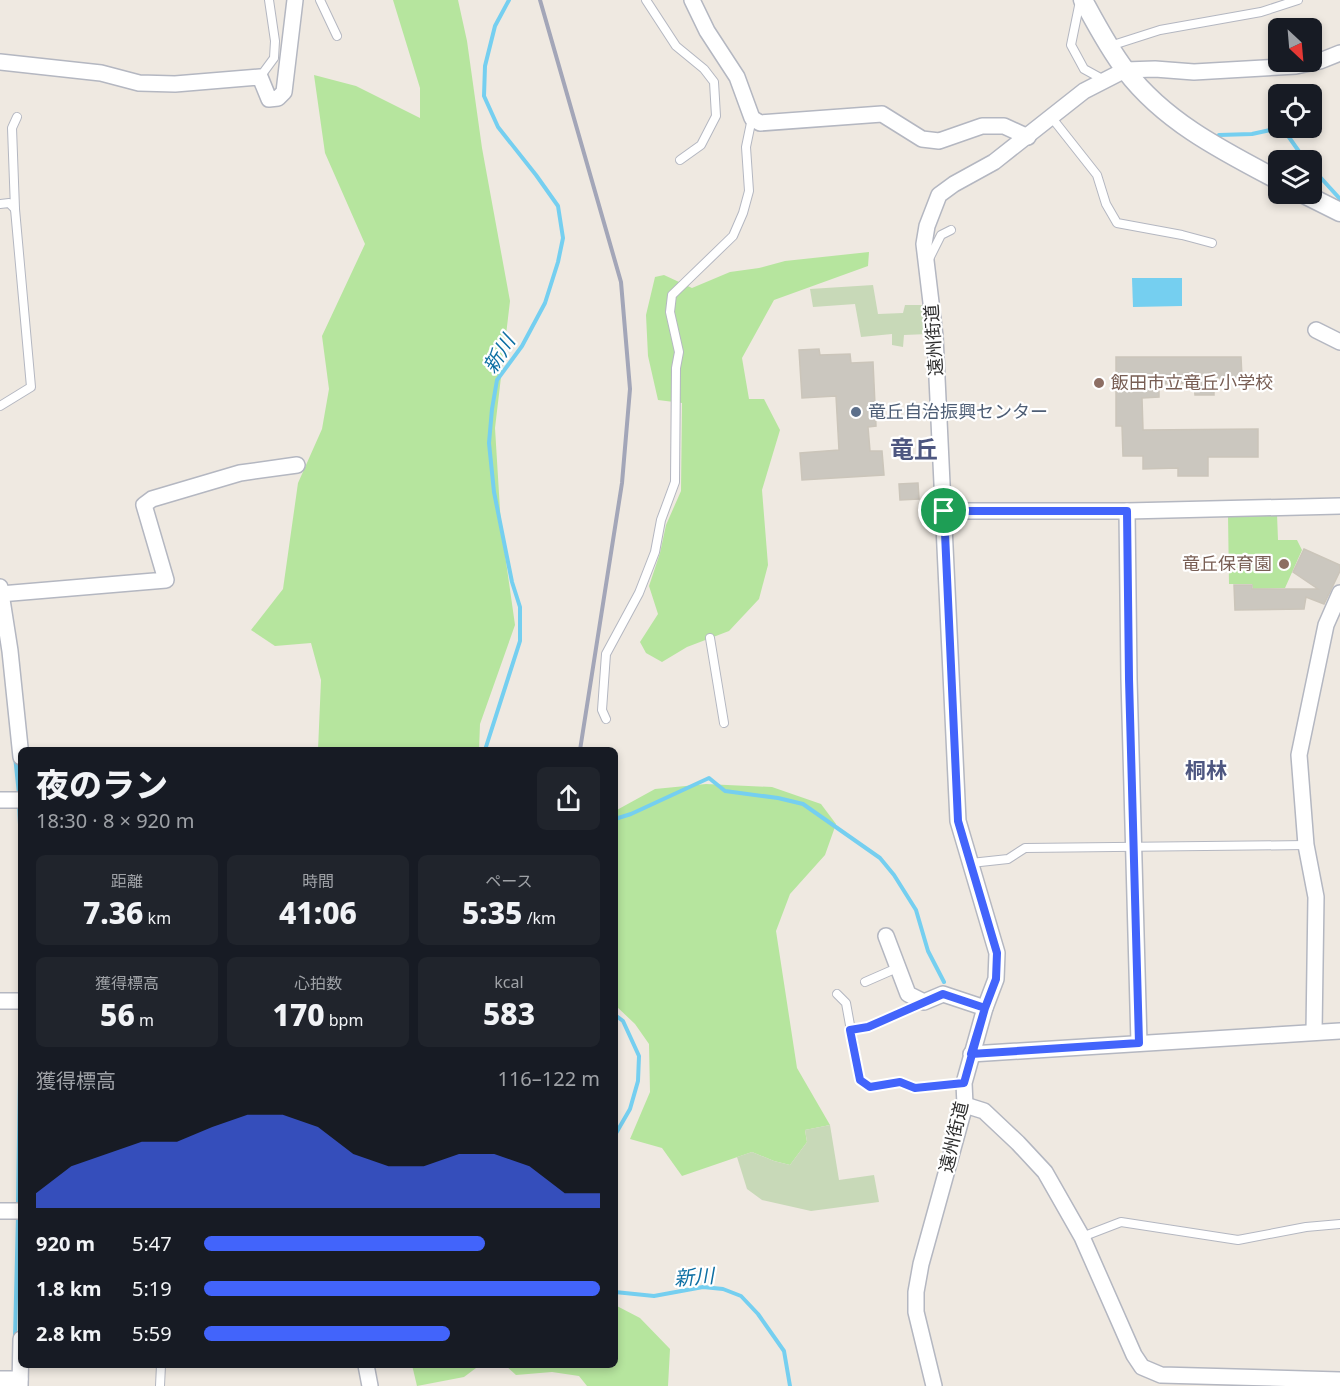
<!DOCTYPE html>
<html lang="ja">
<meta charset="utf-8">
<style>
:root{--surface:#171b24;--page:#20242c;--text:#f1f3f6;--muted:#9ea1a6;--accent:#4264fb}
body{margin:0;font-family:"Noto Sans","Noto Sans JP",sans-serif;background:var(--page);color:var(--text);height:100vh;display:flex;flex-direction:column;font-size:22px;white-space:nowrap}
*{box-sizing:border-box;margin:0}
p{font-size:20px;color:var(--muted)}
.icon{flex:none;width:33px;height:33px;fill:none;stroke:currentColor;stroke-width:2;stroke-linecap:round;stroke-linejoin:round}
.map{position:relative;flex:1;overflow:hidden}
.details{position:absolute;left:18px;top:747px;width:600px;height:621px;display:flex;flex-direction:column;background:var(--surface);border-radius:9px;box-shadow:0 3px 9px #0003}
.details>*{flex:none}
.needle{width:39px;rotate:154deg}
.tools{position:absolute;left:1268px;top:18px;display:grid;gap:12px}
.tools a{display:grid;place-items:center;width:54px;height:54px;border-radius:9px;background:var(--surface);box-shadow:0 3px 9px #0003;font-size:30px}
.pin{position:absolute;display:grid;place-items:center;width:51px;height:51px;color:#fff;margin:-26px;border:3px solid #fff;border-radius:50%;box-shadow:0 2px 6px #0007}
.round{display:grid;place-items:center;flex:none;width:63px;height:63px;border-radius:9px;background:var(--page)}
.summary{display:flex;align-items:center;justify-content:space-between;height:102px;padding:0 18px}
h1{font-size:33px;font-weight:800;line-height:45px}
.stats{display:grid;grid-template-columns:repeat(3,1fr);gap:9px;height:102px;padding:6px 18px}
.stats div{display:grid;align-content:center;border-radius:9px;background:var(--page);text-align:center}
.stats b{font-size:30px;font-weight:800}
.stats small{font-size:16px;font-weight:400}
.stats p{font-size:16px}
.chart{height:168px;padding:12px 18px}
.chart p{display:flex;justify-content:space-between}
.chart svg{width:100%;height:108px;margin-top:6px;fill:var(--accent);opacity:.7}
ul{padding:0 18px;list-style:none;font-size:20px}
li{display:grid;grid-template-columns:96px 72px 1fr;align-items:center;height:45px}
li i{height:15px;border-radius:8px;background:var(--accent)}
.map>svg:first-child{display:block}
.green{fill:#b6e59e}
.cemetery{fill:#c8d9b8}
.water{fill:#75cff0}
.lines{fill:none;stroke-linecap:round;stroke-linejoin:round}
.stream{stroke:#75cff0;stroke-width:4}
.building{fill:#cbc7bf;stroke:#cbc5ba;stroke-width:1.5}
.service-casing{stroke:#b4b7c1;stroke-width:10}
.minor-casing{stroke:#b4b7c1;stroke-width:18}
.tertiary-casing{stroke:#b4b7c1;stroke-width:21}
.service{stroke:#fff;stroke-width:8}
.minor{stroke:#fff;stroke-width:15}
.tertiary{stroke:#fff;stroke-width:18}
.rail{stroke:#a3a6b8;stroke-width:4}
.route-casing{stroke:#fff;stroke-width:12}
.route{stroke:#4264fb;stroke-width:8}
.education-dot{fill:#8d6e63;stroke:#fff;stroke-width:2}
.service-dot{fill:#5c6f8a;stroke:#fff;stroke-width:2}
.labels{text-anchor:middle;stroke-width:4.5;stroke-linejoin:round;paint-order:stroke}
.street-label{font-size:18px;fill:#2e2e2e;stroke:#fff}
.education-label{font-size:18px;fill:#785e54;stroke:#fff;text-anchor:start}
.service-label{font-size:18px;fill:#4e5e75;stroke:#fff;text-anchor:start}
.water-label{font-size:20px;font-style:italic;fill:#0d6fa3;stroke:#fff}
.quarter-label{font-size:21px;font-weight:bold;fill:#4d5680;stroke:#fff}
.district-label{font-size:24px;font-weight:bold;fill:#4d5680;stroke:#fff}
</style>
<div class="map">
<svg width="1340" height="1386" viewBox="0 0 1340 1386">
<rect width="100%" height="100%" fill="#efe9e1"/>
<!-- green -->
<g class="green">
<polygon points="393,0 458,0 467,41 482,148 510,301 495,428 501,526 515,625 480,724 479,750 318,750 321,680 311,643 275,646 251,630 283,589 298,483 322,429 329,389 322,336 365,244 325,153 314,75 356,86 420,118 420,88"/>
<polygon points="869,252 868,266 774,300 742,358 749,399 764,399 780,430 762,490 768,565 759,599 729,631 687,647 662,662 646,653 640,642 658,614 649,586 660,553 666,525 681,491 682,403 658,400 648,356 646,315 655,277 664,275 692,288 730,272 759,268 785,261"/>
<polygon points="1277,514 1278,540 1297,540 1302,550 1285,588 1253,589 1252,584 1229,584 1228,515"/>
<polygon points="706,784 772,787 821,804 836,824 825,855 790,894 776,931 797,1068 830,1125 805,1130 807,1142 790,1165 774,1161 752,1152 682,1176 662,1148 630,1139 650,1092 649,1044 635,1024 615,1005 615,811 655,789"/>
<polygon points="615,1305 640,1318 670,1349 668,1386 587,1386 579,1376 552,1372 516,1375 505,1365 615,1365"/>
<polygon points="412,1365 480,1365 464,1377 417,1386"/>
</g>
<!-- cemetery -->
<g class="cemetery">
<polygon points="873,285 878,314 903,313 905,305 925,305 928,334 904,335 903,347 892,345 892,334 861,337 855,304 813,307 810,289"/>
<polygon points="830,1125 839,1180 874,1175 879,1202 811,1211 762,1200 747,1189 737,1157 752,1152 774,1161 790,1165 807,1142 805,1130"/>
</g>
<!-- water -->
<polygon class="water" points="1132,278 1182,278 1182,306 1133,307"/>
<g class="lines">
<!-- stream -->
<g class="stream">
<polyline points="1219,135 1252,134 1275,129 1286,133 1305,160"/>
<polyline points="1311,167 1340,199"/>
<polyline points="485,750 520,641 520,607 512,582 494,492 489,443 492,409 497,380 522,346 545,303 558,262 563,238 558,206 536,175 498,127 484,96 485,66 495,26 509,0"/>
<polyline points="15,756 19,794"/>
<polyline points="19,805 21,844"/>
<polyline points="615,819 631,814 709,778 725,791 778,798 803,804 880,858 894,875 916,910 928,951 944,982"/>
<polyline points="615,1015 623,1021 639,1056 638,1081 630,1109 615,1135"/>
<polyline points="18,1202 21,1009"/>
<polyline points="615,1292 654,1296 703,1287 723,1289 741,1296 758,1314 784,1351 790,1386"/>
<polyline points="15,1337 18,1217"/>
</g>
</g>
<!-- building -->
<g class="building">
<polygon points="819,349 820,355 850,354 851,363 873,362 876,426 868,427 870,451 882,451 884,475 802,480 800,453 839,450 836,396 802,398 799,350"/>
<polygon points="1116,357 1241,357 1242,378 1214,378 1214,395 1195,395 1194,383 1159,384 1159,397 1142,398 1143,430 1258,429 1258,457 1208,457 1208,476 1178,476 1178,468 1143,469 1143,456 1123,456 1122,426 1116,426"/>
<polygon points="918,483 919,499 900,500 899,484"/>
<polygon points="1304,549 1340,565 1340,571 1324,604 1306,597 1304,609 1235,610 1234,585 1252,585 1252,589 1318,589 1293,572"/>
</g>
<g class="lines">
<defs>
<g id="service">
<polyline points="320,0 337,36"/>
<polyline points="646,0 676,46 704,69 714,82 716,116 701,145 680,160"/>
<polyline points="1080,1 1071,45 1084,69 1104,80"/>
<polyline points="1110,46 1160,30 1261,12 1298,0"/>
<polyline points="260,77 274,58 275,41 269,0"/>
<polyline points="1052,118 1097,175 1106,204 1117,223 1182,235 1212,243"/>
<polyline points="0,204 9,203 15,209 31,387 0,406"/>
<polyline points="15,209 12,128 17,117"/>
<polyline points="928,261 941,235 951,230"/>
<polyline points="710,638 724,723"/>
<polyline points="606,719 602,710 606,654 639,593 655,552 661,520 675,482 676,368 679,352 670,312 672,295 733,236 743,213 749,191 746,147 752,118"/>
<polyline points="971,863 1008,859 1025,848 1306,845"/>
<polyline points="865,982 897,968"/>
<polyline points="837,994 846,1003 860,1080 871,1087 900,1082 915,1088 964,1083"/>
<polyline points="850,1030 868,1027 923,1002"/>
<polyline points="1082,1237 1121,1222 1238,1240 1306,1227 1340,1224"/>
<polyline points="160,1386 161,1365"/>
</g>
<g id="minor">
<polyline points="692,0 707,31 737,77 752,118 760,123 882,114 922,139 939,141 982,126 1004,126 1028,137"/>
<polyline points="0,62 101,73 139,83 175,84 260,77 269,99 278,98 284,92 295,0"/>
<polyline points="1316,330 1340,342"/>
<polyline points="943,511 1127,511 1340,506"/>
<polyline points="1127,511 1129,679 1139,1043"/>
<polyline points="0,587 10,651 21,757"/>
<polyline points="0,594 166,580 144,505 152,499 240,473 297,465"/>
<polyline points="0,800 21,800"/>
<polyline points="886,936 908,994 924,1002 943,994 985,1008"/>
<polyline points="0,1001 21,1001"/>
<polyline points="1314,1032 1316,897 1306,845 1299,755 1326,625 1340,593"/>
<polyline points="971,1054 1340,1031"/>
<polyline points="965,1105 984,1111 1018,1143 1045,1172 1082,1237 1134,1355 1142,1367 1161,1375 1340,1380"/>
<polyline points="0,1211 21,1211"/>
<polyline points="366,1365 370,1386"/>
<polyline points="0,1379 20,1379"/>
<polyline points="20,1386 21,1339"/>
<polyline points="934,1386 916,1312 916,1292 921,1264 965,1105 964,1083 985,1008 996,979 997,953 958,821 935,336 924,244 927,226 939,195 954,184 994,162 1084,91 1125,70 1155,69 1194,72 1296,66 1320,61 1340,53"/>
</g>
<g id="tertiary">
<path d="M1083 0C1096 24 1109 49 1126 71 1165 122 1223 151 1278 180"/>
<polyline points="1304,194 1340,212"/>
</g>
</defs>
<!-- service casing -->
<use href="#service" class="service-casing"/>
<!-- minor casing -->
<use href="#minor" class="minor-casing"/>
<!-- tertiary casing -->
<use href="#tertiary" class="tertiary-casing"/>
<!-- service -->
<use href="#service" class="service"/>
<!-- minor -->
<use href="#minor" class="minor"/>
<!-- tertiary -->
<use href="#tertiary" class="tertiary"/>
<!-- rail -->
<polyline class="rail" points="540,0 621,282 630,389 622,483 580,750"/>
</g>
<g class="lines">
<defs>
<polyline id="route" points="944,511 958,821 997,953 996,979 985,1008 964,1083 915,1088 900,1082 870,1087 860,1080 850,1030 868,1027 943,994 985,1008 971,1054 1139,1043 1129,679 1127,511 944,511"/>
</defs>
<!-- route casing -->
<use href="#route" class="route-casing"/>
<!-- route -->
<use href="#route" class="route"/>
</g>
<!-- markers -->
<g class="education-dot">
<circle cx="1099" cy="383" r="6"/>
<circle cx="1284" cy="564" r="6"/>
</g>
<circle class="service-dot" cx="856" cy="412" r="6"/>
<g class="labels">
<!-- street labels -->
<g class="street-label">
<text transform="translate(934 340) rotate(-94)" y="6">遠州街道</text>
<text transform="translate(954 1137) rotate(-77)" y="6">遠州街道</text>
</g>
<!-- education labels -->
<g class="education-label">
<text x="1111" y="389">飯田市立竜丘小学校</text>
<text x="1272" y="570" text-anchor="end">竜丘保育園</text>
</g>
<!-- service labels -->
<g class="service-label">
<text x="868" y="418">竜丘自治振興センター</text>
</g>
<!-- water labels -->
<g class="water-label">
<text transform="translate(499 354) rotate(-58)" y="7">新川</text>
<text transform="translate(694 1277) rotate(-4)" y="7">新川</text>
</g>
<!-- quarter labels -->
<g class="quarter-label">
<text x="1206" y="778">桐林</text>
</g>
<!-- district labels -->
<g class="district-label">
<text x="914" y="458">竜丘</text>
</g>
</g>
</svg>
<div class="tools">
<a><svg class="needle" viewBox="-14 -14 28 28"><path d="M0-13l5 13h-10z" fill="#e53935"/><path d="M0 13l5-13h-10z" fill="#9ea1a6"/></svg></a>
<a><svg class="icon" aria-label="locate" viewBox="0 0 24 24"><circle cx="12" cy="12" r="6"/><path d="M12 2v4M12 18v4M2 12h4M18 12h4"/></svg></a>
<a><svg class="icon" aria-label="layers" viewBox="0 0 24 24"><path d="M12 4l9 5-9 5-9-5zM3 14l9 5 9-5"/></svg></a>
</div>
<div class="pin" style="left:944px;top:511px;background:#1e9e55"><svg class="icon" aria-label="arrive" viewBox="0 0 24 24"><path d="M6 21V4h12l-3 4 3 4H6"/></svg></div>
<section class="details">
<div class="summary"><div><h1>夜のラン</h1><p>18:30 · 8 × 920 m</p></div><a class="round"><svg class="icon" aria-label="share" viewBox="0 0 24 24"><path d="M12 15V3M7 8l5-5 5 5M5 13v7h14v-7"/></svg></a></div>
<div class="stats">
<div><p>距離</p><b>7.36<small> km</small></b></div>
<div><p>時間</p><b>41:06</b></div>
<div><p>ペース</p><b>5:35<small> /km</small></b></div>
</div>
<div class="stats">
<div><p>獲得標高</p><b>56<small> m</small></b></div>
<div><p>心拍数</p><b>170<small> bpm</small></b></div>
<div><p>kcal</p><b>583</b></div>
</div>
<div class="chart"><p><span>獲得標高</span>116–122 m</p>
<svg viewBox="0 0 160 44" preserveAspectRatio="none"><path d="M0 44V38L10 27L20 22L30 17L40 17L50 11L60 6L70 6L80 11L90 22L100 27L110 27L120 22L130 22L140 27L150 38L160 38V44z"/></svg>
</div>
<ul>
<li><b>920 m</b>5:47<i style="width:71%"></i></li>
<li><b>1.8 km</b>5:19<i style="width:100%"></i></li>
<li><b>2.8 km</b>5:59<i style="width:62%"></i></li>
</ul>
</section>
</div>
